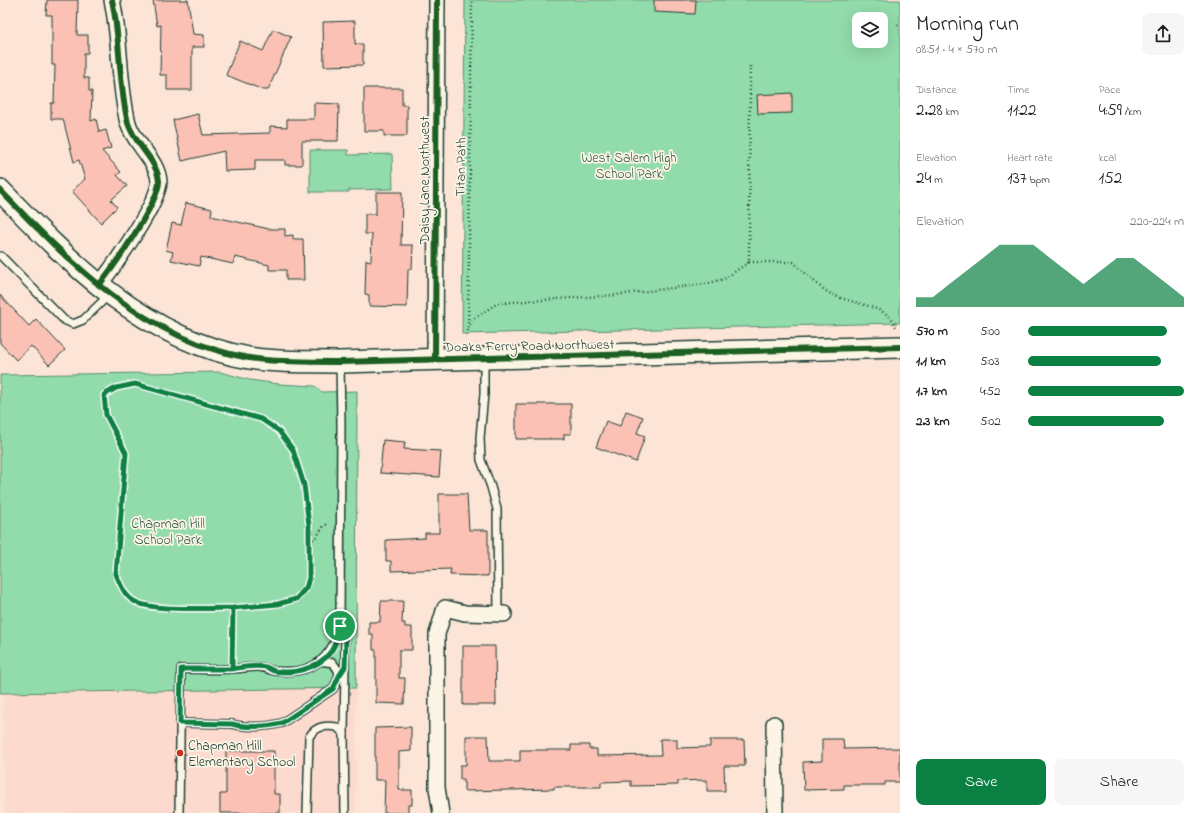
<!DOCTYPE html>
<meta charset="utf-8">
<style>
:root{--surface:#fff;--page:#f6f6f6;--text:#202124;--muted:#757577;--accent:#0b8043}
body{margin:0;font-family:"Indie Flower",sans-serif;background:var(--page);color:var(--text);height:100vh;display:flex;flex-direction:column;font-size:15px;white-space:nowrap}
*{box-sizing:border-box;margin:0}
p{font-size:13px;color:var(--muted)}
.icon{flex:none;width:22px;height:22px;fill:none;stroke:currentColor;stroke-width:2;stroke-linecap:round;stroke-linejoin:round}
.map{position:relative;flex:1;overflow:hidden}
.drawer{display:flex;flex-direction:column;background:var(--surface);width:300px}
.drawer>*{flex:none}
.fabs{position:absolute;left:852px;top:12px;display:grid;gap:8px}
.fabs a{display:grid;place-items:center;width:36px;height:36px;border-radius:8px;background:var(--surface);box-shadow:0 4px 16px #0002;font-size:20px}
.pin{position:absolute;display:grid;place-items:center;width:34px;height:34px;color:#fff;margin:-17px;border:2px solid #fff;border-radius:50%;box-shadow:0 1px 4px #0007}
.round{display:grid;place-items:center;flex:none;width:42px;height:42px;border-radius:8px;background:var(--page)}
.head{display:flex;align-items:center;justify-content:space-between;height:68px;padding:0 16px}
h1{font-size:22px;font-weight:600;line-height:30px}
.figures{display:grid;grid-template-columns:repeat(3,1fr);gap:6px;height:68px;padding:4px 16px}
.figures div{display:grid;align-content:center}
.figures b{font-size:17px;font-weight:600}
.figures small{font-size:11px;font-weight:400}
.figures p{font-size:11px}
.chart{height:112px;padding:8px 16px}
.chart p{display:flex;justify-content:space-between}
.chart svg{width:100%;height:72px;margin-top:4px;fill:var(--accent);opacity:.7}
.primary-button{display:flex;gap:8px;margin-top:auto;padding:8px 16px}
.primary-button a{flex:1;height:46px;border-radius:8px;background:var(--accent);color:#fff;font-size:16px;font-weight:600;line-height:46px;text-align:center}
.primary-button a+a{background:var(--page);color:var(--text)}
ul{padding:0 16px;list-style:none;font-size:13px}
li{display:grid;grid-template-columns:64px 48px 1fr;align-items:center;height:30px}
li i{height:10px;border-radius:5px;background:var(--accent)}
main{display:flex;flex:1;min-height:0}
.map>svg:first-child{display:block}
.built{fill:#fcdacd}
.green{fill:#92dbab;stroke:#588c70;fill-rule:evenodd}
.building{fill:#fbc1b5;stroke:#1f3d34}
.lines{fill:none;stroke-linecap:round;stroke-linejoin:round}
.lane-casing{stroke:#1f3d34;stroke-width:10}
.street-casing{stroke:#1f3d34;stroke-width:18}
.secondary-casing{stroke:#1f3d34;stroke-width:24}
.path{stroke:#1f3d34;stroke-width:2.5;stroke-dasharray:1 3;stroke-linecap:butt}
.lane{stroke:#fcf5e5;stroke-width:7}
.street{stroke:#fcf5e5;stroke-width:15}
.secondary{stroke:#fcf5e5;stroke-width:21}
.cycleway-casing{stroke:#fcf5e5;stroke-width:8}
.cycleway{stroke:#1b5e20;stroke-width:6}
.route-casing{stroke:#fff;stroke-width:8}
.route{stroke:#0b8043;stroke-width:5}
.poi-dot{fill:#c8321e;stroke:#fcf5e5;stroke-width:1.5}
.labels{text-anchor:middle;stroke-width:3.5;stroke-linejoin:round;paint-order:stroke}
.park-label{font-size:14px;fill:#365d4c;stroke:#fcf5e5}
.street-label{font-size:14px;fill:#1f3d34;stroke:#fcf5e5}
.poi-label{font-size:14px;fill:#1f3d34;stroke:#fcf5e5;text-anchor:start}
</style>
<main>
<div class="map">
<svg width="900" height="813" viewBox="0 0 900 813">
<rect width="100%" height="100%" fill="#fce5d7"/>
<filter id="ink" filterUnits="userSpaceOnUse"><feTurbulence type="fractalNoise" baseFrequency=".025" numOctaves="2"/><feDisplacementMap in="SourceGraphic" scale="8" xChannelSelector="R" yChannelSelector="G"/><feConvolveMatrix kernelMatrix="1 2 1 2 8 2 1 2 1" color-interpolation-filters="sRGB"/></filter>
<g filter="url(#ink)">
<!-- built -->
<polygon class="built" points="356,688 356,813 4,813 3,693"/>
<!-- green -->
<g class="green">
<path d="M465 0H900V323L462 334ZM859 19H881V41H859Z"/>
<polygon points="310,150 348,150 348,155 392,154 393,189 349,190 349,192 310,192"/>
<polygon points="220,372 250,380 279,384 315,386 322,392 357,391 356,688 0,693 0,375"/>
</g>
<!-- building -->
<g class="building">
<polygon points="47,0 78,0 77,35 88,35 88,53 84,53 84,78 89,78 89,91 92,91 91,121 96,119 99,132 106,130 111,148 102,151 121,172 117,175 127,186 111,200 117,207 101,223 72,191 85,179 79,160 74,162 63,119 51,119 51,103 54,103 55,65 52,65 52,15 46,15"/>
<polygon points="153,0 188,0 193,34 204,35 204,47 192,47 192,90 167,90 167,75 160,75 161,25 157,26"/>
<polygon points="654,0 696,0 695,14 654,12"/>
<polygon points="355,21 355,44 363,44 363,65 324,66 323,22"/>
<polygon points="273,29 291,37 268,90 263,90 226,75 240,41 263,51"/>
<polygon points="364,88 402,88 402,105 407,105 407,136 384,136 384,131 364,131"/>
<polygon points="792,93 792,113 758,114 757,95"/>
<polygon points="314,103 339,104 338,141 302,141 302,165 285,165 285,160 255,160 255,170 225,171 224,151 182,161 173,120 198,114 203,135 270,133 270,126 287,127 287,119 314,119"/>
<polygon points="376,192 402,192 401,245 413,245 412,269 408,269 407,307 369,306 369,295 365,294 366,260 371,261 372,234 365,234 365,214 376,214"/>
<polygon points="186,203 212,209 211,216 269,229 285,229 285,236 293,235 293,239 303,239 304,280 286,280 286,270 269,270 269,265 235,257 233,264 201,257 199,266 171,260 173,252 166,250 172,223 181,225"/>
<polygon points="0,295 29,326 36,319 65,350 49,365 31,346 16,360 0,343"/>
<polygon points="516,404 571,404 571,434 564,434 564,439 516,439"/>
<polygon points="626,411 643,417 637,433 645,436 636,462 596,447 606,421 620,426"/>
<polygon points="383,440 405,442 404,449 441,451 439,477 380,473"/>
<polygon points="439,494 467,494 469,530 488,530 488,576 450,575 451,569 391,571 391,561 386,561 386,540 425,538 425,533 439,533"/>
<polygon points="381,601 403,601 402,623 405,623 405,627 412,627 412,650 399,650 399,678 405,678 404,704 376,703 376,650 373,650 373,634 369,634 369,622 380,622"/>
<polygon points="463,646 495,646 496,705 463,705"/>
<polygon points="411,727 411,751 399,752 399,790 412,790 412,805 408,805 408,813 384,813 385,780 375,780 375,728"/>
<polygon points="466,736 488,736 489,761 520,761 520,750 571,750 571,745 589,745 589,749 597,749 597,756 661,755 660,739 677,739 677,748 710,747 710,740 744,740 745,766 724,766 725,791 707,791 707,780 678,781 678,785 631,786 631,781 601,782 601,787 554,787 554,789 464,791 464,779 460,779 460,765 466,765"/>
<polygon points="822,739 843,739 844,749 900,748 900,782 885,782 885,785 844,785 844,789 804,790 803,762 822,761"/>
<polygon points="226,751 274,751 274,794 280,794 280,813 220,813 220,794 226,794"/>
</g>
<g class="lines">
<defs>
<g id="lane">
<polyline points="1,256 64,320 73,324 83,320 109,295"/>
<polyline points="484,361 484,394 480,438 481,460 491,487 497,509 498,614"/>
<polyline points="320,661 333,663 338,670 339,676"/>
<path d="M180 723 232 724C246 728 267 727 282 723L333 689 339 676 345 667V640L344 632 340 626"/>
<polyline points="344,734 345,667"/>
<path d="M179 813 181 669C198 669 214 670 230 669 239 669 248 667 258 667 265 667 269 670 275 671 312 675 331 660 340 626L341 424 340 364"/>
<path d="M307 813 309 737C316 726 325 725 337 727L344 734 345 813"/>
</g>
<g id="street">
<path d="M99 285C112 269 160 201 159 181 157 159 134 144 128 123 118 82 121 41 112 0"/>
<polyline points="435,360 437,0"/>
<polyline points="774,724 775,813"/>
<polyline points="441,813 437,788 437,634 445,608 465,613 504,614"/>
</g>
<path id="secondary" d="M0 190C70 263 145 340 249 358 279 363 309 361 340 362L900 347"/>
</defs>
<!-- lane casing -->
<use href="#lane" class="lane-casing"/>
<!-- street casing -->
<use href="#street" class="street-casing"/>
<!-- secondary casing -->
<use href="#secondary" class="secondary-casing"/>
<!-- path -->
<g class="path">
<polyline points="897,25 900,25"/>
<path d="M750 66 749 262H793C805 272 818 287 831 294 847 303 895 306 896 329"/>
<polyline points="468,328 473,319 498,303 616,295 705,284 724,279 749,262"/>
<polyline points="468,335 472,0"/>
<path d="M135 384 261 419C274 428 287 436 293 451 308 483 309 520 309 555 309 562 311 572 309 579 307 585 302 595 296 599 279 610 155 612 137 603 125 597 121 586 116 574L126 453 106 415 104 395 116 388Z"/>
<polyline points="309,540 315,539 324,526 328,524"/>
<polyline points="232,659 233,608"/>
</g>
<!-- lane -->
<use href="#lane" class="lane"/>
<!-- street -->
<use href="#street" class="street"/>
<!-- secondary -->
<use href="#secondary" class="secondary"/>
<defs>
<g id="cycleway">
<path d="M0 190C70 263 145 340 249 358 279 363 309 361 340 362L900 347"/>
<path d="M99 285C112 269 160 201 159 181 157 159 134 144 128 123 118 82 121 41 112 0"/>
<polyline points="435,360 437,0"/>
</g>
</defs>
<!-- cycleway casing -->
<use href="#cycleway" class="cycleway-casing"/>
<!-- cycleway -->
<use href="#cycleway" class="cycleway"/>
</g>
</g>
<g class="lines" filter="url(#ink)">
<defs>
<path id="route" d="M340 626C338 631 338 638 335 644 326 666 297 675 274 671 271 670 269 668 266 667 256 665 242 667 232 669L233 608C211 608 156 611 138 603 125 598 121 586 116 574L126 453 106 415 104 395 116 388 135 384 261 419 279 431 293 450 304 485 309 525V578L306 588 296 599 278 604 233 608 232 669H181L180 723 232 724C246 728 267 727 282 723L333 689 339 676 345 667 346 640 344 632 340 626"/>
</defs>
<!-- route casing -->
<use href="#route" class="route-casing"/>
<!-- route -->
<use href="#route" class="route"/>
</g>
<!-- markers -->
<circle class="poi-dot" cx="180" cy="753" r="4"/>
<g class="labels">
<!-- park labels -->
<g class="park-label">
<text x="629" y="162">West Salem High<tspan x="629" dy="16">School Park</tspan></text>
<text x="168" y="528">Chapman Hill<tspan x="168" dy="16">School Park</tspan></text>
</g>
<!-- street labels -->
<g class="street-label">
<text transform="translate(460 167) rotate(-89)" y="5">Titan Path</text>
<text transform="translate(424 180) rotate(-90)" y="5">Daisy Lane Northwest</text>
<text transform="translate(529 345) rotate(-1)" y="5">Doaks Ferry Road Northwest</text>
</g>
<!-- poi labels -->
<g class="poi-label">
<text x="188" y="750">Chapman Hill<tspan x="188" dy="16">Elementary School</tspan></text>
</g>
</g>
</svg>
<div class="fabs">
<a><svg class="icon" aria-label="layers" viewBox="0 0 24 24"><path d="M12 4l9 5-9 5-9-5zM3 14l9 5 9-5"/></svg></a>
</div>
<div class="pin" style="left:340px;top:626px;background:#1e9e55"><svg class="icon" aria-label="arrive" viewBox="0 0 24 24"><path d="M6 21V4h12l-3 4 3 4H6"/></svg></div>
</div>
<section class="drawer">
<div class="head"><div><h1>Morning run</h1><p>08:51 · 4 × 570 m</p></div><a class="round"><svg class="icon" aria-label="share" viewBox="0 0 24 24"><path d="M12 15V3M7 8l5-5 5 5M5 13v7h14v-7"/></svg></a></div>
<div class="figures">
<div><p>Distance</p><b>2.28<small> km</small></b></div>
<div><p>Time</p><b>11:22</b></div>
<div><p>Pace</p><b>4:59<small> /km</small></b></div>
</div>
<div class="figures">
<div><p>Elevation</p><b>24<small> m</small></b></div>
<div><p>Heart rate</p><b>137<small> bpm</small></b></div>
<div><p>kcal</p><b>152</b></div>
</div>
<div class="chart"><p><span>Elevation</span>220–224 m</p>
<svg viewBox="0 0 160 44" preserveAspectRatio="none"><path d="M0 44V38L10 38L20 30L30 22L40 14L50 6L60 6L70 6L80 14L90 22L100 30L110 22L120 14L130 14L140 22L150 30L160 38V44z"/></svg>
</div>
<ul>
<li><b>570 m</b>5:00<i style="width:89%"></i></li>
<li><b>1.1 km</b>5:03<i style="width:85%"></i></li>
<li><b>1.7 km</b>4:52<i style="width:100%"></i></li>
<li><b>2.3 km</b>5:02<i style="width:87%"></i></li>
</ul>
<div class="primary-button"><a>Save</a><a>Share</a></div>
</section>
</main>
